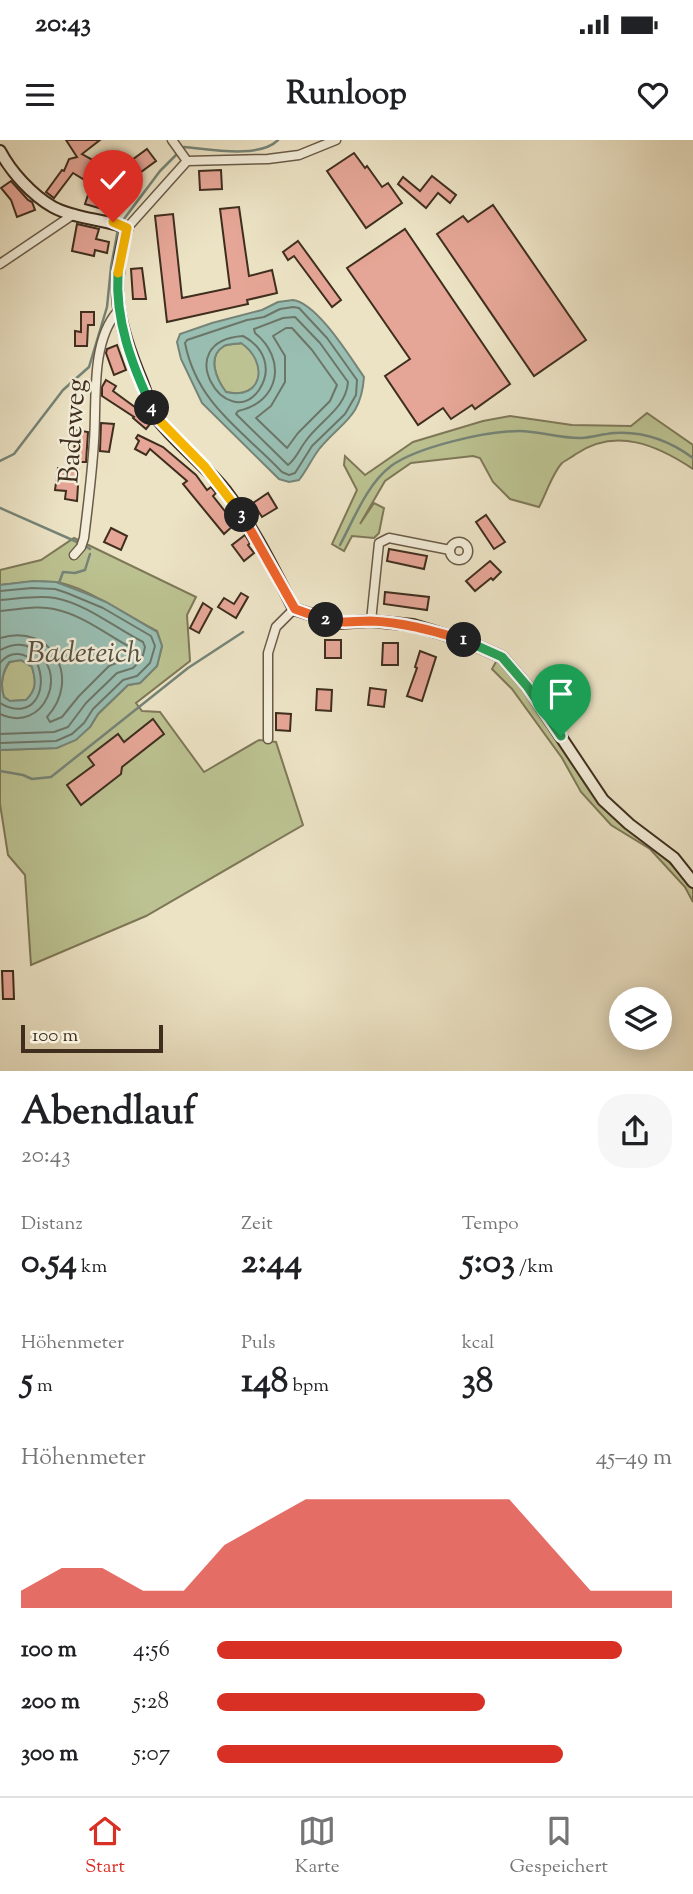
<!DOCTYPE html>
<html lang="de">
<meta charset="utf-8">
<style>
:root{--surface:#fff;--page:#f6f6f6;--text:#202124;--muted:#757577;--line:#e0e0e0;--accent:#d93025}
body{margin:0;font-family:"Sorts Mill Goudy",serif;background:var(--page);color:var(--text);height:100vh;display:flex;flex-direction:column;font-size:26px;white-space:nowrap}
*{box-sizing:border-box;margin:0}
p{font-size:23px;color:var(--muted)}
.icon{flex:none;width:38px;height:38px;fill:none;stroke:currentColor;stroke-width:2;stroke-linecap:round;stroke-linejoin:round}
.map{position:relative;height:931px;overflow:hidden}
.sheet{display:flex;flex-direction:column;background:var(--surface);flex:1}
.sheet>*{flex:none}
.buttons{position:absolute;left:609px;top:847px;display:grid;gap:14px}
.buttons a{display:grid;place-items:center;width:63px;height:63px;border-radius:50%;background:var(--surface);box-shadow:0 4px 18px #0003;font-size:35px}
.scale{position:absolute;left:21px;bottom:18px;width:142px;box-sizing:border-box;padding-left:7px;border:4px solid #3f2e1e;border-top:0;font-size:19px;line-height:24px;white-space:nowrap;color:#3f2e1e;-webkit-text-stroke:5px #f3edd9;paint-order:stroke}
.pin{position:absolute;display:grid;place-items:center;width:60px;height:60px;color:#fff;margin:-72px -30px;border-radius:50% 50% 50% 0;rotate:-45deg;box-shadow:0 0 7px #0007}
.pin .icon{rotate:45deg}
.km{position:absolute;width:35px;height:35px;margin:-18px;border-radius:50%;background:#222;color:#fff;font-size:19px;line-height:35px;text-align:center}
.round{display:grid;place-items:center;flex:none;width:74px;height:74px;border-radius:28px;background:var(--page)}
.head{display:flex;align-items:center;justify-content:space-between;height:119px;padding:0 21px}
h1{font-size:38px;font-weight:700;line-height:52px}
.figures{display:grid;grid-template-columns:repeat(3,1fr);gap:10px;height:119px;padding:7px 21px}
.figures div{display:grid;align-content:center}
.figures b{font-size:35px;font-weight:700}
.figures small{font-size:19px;font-weight:400}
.figures p{font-size:19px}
.chart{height:196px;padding:14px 21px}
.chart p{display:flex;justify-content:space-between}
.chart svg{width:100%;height:126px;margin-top:7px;fill:var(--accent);opacity:.7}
ul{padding:0 21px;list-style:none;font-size:23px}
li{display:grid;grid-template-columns:112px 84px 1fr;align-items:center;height:52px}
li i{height:18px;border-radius:9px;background:var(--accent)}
.status{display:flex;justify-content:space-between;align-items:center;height:49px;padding:0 35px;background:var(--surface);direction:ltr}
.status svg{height:19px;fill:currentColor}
header{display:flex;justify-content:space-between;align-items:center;height:91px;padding:0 21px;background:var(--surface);font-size:32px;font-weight:700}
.tab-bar{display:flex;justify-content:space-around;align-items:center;height:98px;border-top:2px solid var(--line);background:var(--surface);font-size:19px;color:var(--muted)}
.tab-bar a{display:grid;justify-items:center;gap:4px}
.tab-bar .on{color:var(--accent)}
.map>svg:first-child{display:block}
.green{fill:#bcc291;stroke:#7e7858;stroke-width:2}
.water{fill:#99beb2;stroke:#758477;stroke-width:2;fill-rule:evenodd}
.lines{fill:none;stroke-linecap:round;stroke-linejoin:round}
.shore{stroke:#6c7668;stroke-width:2}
.stream{stroke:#758477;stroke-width:2.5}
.building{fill:#e6a697;stroke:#3f2e1e;stroke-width:2}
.street-casing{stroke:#6a5b48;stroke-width:11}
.secondary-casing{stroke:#3f2e1e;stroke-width:14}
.street{stroke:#f3edd9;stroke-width:8}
.secondary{stroke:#f3edd9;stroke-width:10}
.split-1-casing{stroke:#fff;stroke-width:14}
.split-2-casing{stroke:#fff;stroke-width:14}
.split-3-casing{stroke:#fff;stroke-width:14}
.split-4-casing{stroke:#fff;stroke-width:14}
.split-5-casing{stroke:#fff;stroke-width:14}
.split-6-casing{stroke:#fff;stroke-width:14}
.split-1{stroke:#22a559;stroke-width:9}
.split-2{stroke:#f0652b;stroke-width:9}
.split-3{stroke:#f0652b;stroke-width:9}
.split-4{stroke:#f5b400;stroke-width:9}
.split-5{stroke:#22a559;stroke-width:9}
.split-6{stroke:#f5b400;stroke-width:9}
.labels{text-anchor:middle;stroke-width:5;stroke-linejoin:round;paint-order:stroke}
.street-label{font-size:28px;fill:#3f2e1e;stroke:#f3edd9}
.water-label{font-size:30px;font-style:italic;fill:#565243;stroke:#f3edd9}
</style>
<div class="status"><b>20:43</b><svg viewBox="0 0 49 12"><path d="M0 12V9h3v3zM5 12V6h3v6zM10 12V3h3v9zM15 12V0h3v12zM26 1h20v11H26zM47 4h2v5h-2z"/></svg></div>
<header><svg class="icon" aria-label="menu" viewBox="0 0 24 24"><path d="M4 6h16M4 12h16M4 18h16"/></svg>Runloop<svg class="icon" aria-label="heart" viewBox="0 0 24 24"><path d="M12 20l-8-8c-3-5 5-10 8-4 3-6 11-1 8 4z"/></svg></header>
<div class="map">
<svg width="693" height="932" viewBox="0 0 693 932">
<rect width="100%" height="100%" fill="#ece3c5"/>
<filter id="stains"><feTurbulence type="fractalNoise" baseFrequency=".00286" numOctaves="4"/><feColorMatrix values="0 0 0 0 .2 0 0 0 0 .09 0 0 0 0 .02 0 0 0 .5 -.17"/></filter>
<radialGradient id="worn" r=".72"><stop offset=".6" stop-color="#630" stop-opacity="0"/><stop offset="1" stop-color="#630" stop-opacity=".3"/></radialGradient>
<!-- green -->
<g class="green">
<path d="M242 203C270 223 263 260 226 252 217 240 206 217 224 206 228 204 237 204 242 203Z"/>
<path d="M647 273 693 305V329C657 305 616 287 576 314 572 317 566 320 562 323 552 334 546 354 539 367L510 359 493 342 480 318 473 316 411 323 385 341 360 384 374 363 384 368 379 393 374 398 352 396 344 411 332 404 357 350 344 325 345 316 365 335 413 302 483 281 510 276 572 285 631 286Z"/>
<path d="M74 398 196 457 187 475 190 521 136 563 142 571 160 572 204 632 259 600 276 602 303 685 146 776 31 825 25 735 8 715 0 664V610L57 608 90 587 98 574 128 545 140 543 157 526 162 506 157 491C130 478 83 444 54 442 36 440 18 443 0 445V430L41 420Z"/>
<path d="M21 520 32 527C36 540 37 550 26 560L10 561 4 557C0 546 2 532 10 522Z"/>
<polygon points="497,520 521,544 617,680 668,721 682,735 693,749 693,762 685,747 650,709 611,685 581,652 562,618 512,549 492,529"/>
</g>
<!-- water -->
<g class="water">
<path d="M293 160C317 163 350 217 364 237 361 277 344 280 320 308 312 318 307 330 299 340L289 342 279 339 202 263 181 219 177 202 180 194 212 183 262 170 278 162ZM241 203C269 222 263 261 226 252 217 240 206 217 224 206 228 204 237 204 241 203Z"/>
<path d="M33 441 56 442 85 453 106 462 157 492 162 506 157 526 140 543 128 545 98 574 90 587 76 600 57 608 0 610V445ZM21 520 32 527C36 541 37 550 26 560L10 561 4 557C0 546 2 532 9 522Z"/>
</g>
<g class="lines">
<!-- shore -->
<g class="shore">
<path d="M293 167 299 168 327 198 357 240 356 255 345 274 312 306 295 333 289 335 282 332C242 290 197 264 185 203L187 200 247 180 264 177 280 169Z"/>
<path d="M295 177 320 203 348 242C346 269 319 281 305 302 299 310 296 319 288 325L236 274 238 271C280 262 287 219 255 193L254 189 283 178Z"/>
<polygon points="286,188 292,188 312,210 337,245 330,261 298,293 287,308 256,278 271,266 285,242 285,216 273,196"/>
<path d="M243 196C264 207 273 229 259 250 227 295 168 201 243 196Z"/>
<polyline points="0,451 32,448 55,449 67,453 103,468 151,496 155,506 150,523 137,536 123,540 93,569 84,583 72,594 56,601 0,603"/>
<path d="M0 460C18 459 37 455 55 458 87 464 115 488 143 502L145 507 142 519 133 528 117 533 86 563 68 587 54 592 0 594"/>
<path d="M0 471C18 470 36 465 54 469 83 475 107 495 132 508L134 512 128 518 109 526 79 556 62 577 50 582 47 577C82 539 52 482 0 498"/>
<path d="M0 510C10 505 21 502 31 508 72 530 44 595 0 574"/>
<path d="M0 523C11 509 25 513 37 523 49 551 32 582 0 563"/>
</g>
<!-- stream -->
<g class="stream">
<path d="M121 83 160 31 184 7C209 9 259 19 278 0"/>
<polyline points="0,321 14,314 63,250 89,227 107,167 111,127 118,89"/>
<polyline points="0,368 77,402"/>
<path d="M340 405C354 379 367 344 391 326 417 307 486 291 519 291 540 291 561 299 582 298 593 297 603 294 614 293 643 291 670 301 693 318"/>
<polyline points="87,407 90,409"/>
<polyline points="59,443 63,432 75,433 85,430 90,414"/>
<polyline points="0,631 23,635 32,639 51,637 188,528 243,492"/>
</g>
</g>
<!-- building -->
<g class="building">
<polygon points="66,0 100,0 82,14 98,23 88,42 73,33 54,58 46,52 62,30 64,31 69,19 77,17"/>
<polygon points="147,9 156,21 141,32 132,20"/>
<polygon points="354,13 365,28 367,26 382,47 388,43 402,63 366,88 327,31"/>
<polygon points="221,30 222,49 200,50 199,31"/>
<polygon points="432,36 456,55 450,63 438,53 426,68 398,44 403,37 420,51"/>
<polygon points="11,41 28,60 32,62 35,70 17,77 11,60 1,48"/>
<polygon points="91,46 104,50 99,68 85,64"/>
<polygon points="493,65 586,200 534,236 437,94 463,76 468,82"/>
<polygon points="239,67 249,136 272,130 277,153 247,160 248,164 167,182 155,76 173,74 182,158 230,148 220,69"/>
<polygon points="77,84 99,89 96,99 109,102 107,113 95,110 94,116 72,111"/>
<polygon points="405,89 510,244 475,269 472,265 451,279 443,268 418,285 385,236 410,219 347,128"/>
<polygon points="298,101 341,160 332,167 294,116 288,120 283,112"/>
<polygon points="142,128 146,159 133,159 131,129"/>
<polygon points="81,172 94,172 94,185 88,185 87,206 75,206 75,191 81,192"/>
<polygon points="117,205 126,230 114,235 106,213 107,209"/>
<polygon points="106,240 116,246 113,251 147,276 151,283 146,289 133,278 134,277 102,256 102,247"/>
<polygon points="101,283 114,284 109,312 100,311"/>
<polygon points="75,290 88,292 86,322 74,322"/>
<polygon points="138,295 163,307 196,335 207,350 211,347 216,353 213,356 235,384 224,394 183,344 187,341 150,309 146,315 135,309 139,301 136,298"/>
<polygon points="58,328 79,330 77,361 65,359 66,351 55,350"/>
<polygon points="268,353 277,368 262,377 253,363"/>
<polygon points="486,375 505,402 494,409 476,382"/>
<polygon points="111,388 127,396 121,410 104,402"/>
<polygon points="245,395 250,403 248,405 254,413 244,421 232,405"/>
<polygon points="389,409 427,416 424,429 387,421"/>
<polygon points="490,421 501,432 493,440 491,438 475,451 466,441"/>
<polygon points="385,452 429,457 427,470 384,464"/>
<polygon points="241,453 248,457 236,478 218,467 224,458 234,464"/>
<polygon points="203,463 212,469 199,493 190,488"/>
<rect x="325" y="500" width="16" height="18"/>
<polygon points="383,503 398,503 398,525 382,525"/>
<polygon points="420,511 436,517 422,561 407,556 417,528 415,527"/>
<polygon points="370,548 386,550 384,567 368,565"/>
<polygon points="317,549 332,550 331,571 316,570"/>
<polygon points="276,573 291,574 290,591 276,590"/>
<polygon points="153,579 164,594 122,627 121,634 81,665 67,645 94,625 88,617 118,594 124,602"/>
<polygon points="2,831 13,831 14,859 3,859"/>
</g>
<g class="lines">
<defs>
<g id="street">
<polyline points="172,0 187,21"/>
<polyline points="127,88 187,21 268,19 299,15 336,0"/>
<polyline points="0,124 74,74"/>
<circle cx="459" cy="411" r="9"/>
<path d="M74 415 81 407 84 398C88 366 92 334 94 301 97 262 90 202 118 171"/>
<polyline points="371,481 379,403 389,398 450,410"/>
<polyline points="268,599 268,513 276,487 294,469"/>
</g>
<path id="secondary" d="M0 11C11 32 32 55 53 67 75 79 104 79 127 88 109 149 118 185 142 242 147 255 151 270 159 281 179 306 205 325 225 350 253 387 273 428 294 469L337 483 371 481 413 485 466 501 502 517 527 546 603 660 629 684 674 718 693 742"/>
</defs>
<!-- street casing -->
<use href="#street" class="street-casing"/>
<!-- secondary casing -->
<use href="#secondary" class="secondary-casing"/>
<!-- street -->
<use href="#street" class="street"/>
<!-- secondary -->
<use href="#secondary" class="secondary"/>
</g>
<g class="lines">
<defs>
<polyline id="split-1" points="464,500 502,517 527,546 561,596"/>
<path id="split-2" d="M326 480C341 484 355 481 370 481 403 482 433 491 464 500"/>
<polyline id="split-3" points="242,375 295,469 326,480"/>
<polyline id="split-4" points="152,268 157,278 205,327 242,375"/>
<path id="split-5" d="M118 133C115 181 132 225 152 268"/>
<polyline id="split-6" points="113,82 127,88 118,133"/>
</defs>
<!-- split-1 casing -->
<use href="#split-1" class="split-1-casing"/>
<!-- split-2 casing -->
<use href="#split-2" class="split-2-casing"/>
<!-- split-3 casing -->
<use href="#split-3" class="split-3-casing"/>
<!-- split-4 casing -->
<use href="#split-4" class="split-4-casing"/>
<!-- split-5 casing -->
<use href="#split-5" class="split-5-casing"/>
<!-- split-6 casing -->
<use href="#split-6" class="split-6-casing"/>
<!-- split-1 -->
<use href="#split-1" class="split-1"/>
<!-- split-2 -->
<use href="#split-2" class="split-2"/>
<!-- split-3 -->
<use href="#split-3" class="split-3"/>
<!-- split-4 -->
<use href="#split-4" class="split-4"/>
<!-- split-5 -->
<use href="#split-5" class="split-5"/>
<!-- split-6 -->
<use href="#split-6" class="split-6"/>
</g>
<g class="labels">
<!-- street labels -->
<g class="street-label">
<text transform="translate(71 291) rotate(-86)" y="10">Badeweg</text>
</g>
<!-- water labels -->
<g class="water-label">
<text x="84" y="522">Badeteich</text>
</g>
</g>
<rect width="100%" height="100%" filter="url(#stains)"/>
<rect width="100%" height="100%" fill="url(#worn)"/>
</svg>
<div class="buttons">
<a><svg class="icon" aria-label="layers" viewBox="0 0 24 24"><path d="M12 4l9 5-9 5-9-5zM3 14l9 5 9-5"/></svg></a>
</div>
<div class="scale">100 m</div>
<div class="pin" style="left:561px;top:596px;background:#1e9e55"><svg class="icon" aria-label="arrive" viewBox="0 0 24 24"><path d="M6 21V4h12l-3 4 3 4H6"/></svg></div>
<div class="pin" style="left:113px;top:82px;background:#d93025"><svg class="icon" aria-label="check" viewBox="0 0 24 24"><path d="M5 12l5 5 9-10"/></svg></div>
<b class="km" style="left:464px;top:500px">1</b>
<b class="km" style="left:326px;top:480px">2</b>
<b class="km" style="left:242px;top:375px">3</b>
<b class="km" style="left:152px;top:268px">4</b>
</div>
<section class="sheet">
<div class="head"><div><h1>Abendlauf</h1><p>20:43</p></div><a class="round"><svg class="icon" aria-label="share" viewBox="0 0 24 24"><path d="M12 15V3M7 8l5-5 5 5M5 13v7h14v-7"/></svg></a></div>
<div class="figures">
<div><p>Distanz</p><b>0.54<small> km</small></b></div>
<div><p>Zeit</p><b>2:44</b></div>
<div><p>Tempo</p><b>5:03<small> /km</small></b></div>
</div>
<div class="figures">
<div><p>Höhenmeter</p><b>5<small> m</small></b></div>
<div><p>Puls</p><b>148<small> bpm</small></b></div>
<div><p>kcal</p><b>38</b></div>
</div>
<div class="chart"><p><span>Höhenmeter</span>45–49 m</p>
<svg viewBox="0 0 160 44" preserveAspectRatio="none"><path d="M0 44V38L10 30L20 30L30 38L40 38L50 22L60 14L70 6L80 6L90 6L100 6L110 6L120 6L130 22L140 38L150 38L160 38V44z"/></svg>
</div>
<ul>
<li><b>100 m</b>4:56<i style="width:89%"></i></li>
<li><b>200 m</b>5:28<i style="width:59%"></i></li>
<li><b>300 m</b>5:07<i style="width:76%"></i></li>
</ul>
</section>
<nav class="tab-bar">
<a class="on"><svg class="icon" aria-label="home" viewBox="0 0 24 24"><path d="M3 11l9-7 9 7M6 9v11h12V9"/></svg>Start</a>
<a><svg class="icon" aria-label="map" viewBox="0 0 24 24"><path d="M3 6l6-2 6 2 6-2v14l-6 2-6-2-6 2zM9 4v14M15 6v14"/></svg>Karte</a>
<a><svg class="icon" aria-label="saved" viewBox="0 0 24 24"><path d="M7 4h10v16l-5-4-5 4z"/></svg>Gespeichert</a>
</nav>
